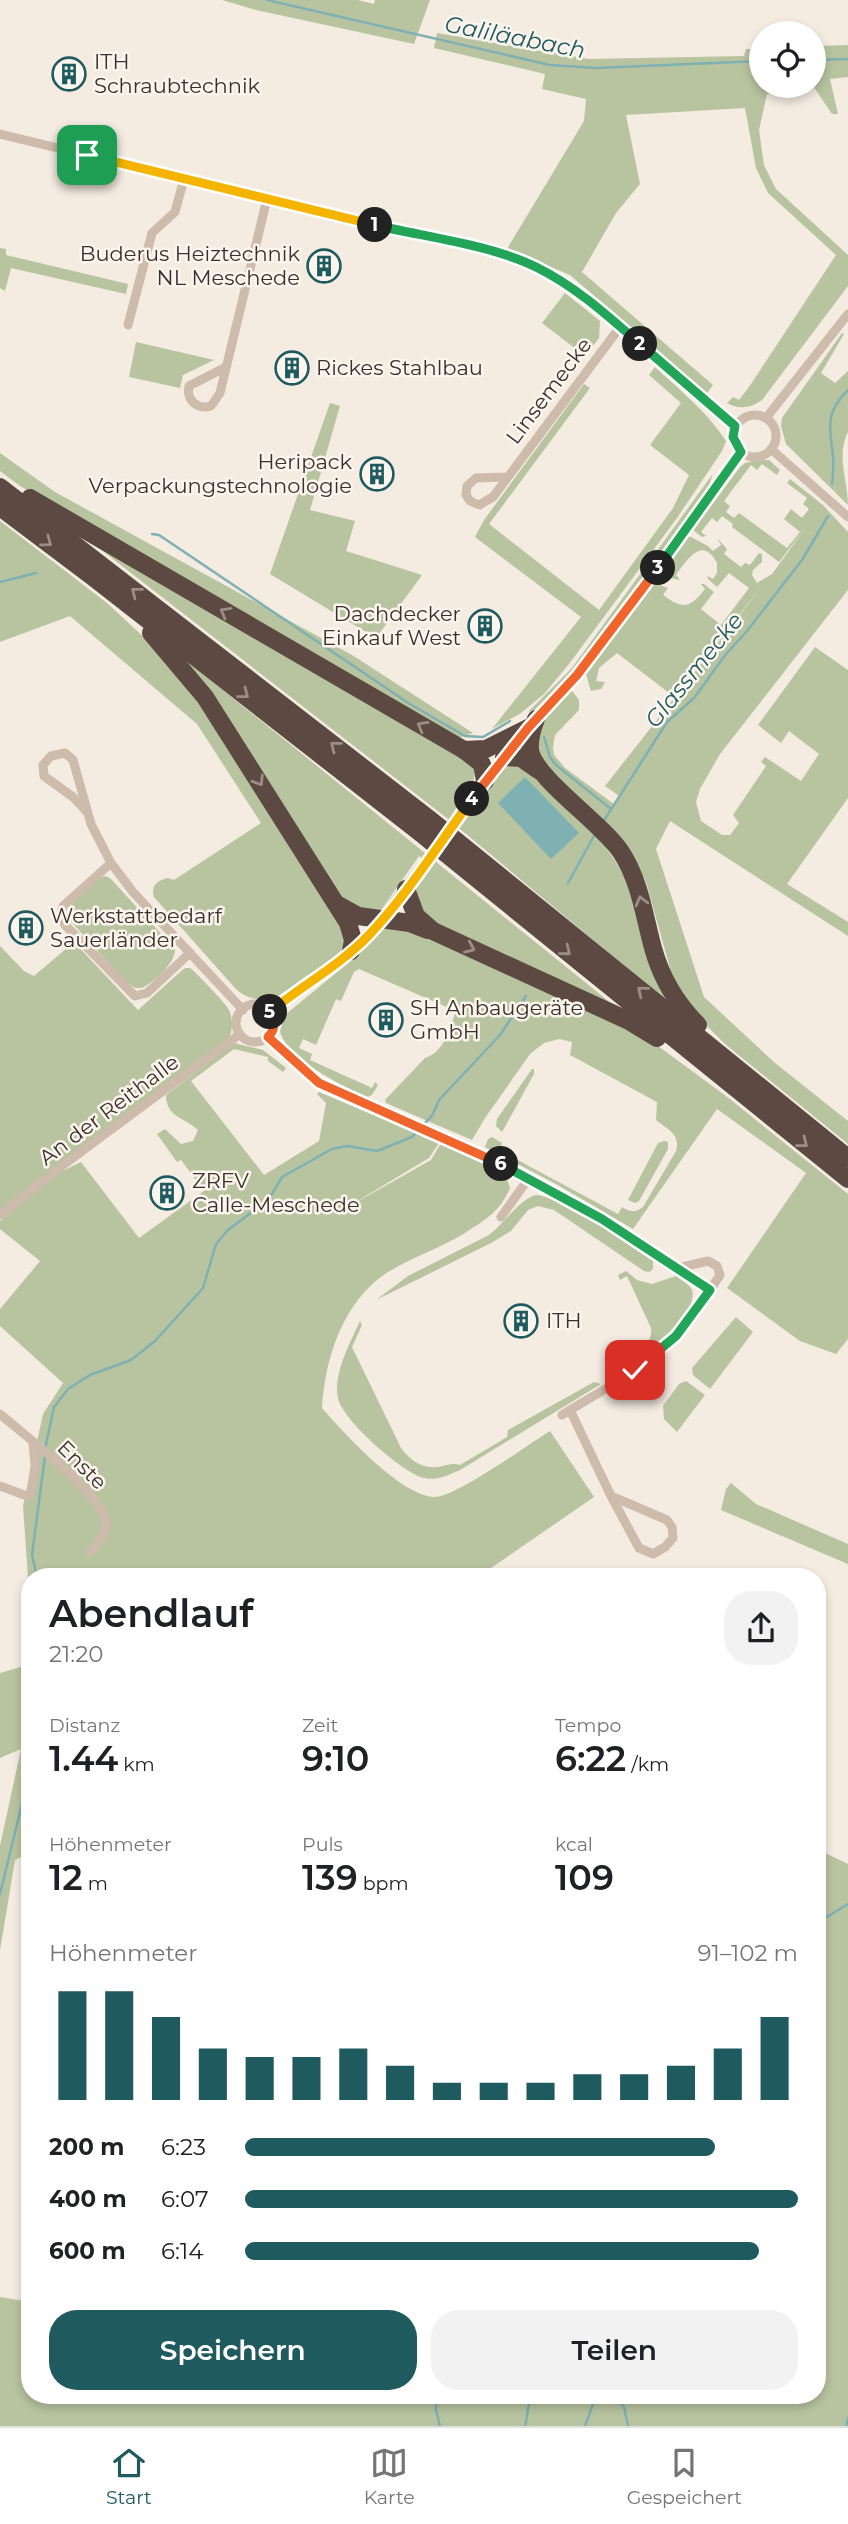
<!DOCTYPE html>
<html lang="de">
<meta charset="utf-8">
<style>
:root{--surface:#fff;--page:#f2f2f2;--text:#202124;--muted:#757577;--line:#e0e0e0;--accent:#1f5a5e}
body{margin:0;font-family:Montserrat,sans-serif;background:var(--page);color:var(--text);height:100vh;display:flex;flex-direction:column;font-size:26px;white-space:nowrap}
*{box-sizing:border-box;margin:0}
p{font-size:23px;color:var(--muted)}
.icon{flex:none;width:38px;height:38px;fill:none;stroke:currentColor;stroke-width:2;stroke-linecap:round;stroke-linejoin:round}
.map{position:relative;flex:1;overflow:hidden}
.details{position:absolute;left:21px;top:1568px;width:805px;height:836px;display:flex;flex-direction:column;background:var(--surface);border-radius:28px;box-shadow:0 4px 10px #0003}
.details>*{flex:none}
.fabs{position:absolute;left:749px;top:21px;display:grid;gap:14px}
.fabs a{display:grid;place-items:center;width:77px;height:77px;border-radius:50%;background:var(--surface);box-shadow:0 4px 10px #0003;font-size:35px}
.pin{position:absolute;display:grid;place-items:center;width:60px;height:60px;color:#fff;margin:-30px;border-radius:14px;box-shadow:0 4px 10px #0006}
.km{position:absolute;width:35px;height:35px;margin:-18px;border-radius:50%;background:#222;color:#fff;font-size:19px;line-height:35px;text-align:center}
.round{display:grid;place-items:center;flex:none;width:74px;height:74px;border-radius:28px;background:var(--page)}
.summary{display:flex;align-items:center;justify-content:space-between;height:119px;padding:0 28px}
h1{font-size:38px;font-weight:600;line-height:52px}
.figures{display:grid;grid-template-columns:repeat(3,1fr);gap:10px;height:119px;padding:7px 28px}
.figures div{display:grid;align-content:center}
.figures b{font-size:35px;font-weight:600}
.figures small{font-size:19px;font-weight:400}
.figures p{font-size:19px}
.chart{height:196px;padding:14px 28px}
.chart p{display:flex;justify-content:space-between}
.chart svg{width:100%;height:126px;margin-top:7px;stroke:var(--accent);stroke-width:6}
.action{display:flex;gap:14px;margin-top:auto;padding:14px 28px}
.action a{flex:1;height:80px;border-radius:28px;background:var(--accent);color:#fff;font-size:28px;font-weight:600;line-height:80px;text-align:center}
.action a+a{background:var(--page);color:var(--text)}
ul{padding:0 28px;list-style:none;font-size:23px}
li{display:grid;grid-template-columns:112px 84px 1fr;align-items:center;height:52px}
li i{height:18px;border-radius:9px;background:var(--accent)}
.dock{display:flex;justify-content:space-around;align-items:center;height:98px;border-top:2px solid var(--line);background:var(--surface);font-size:19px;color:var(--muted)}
.dock a{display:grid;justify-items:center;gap:4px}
.dock .selected{color:var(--accent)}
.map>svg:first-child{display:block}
.green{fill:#b8c4a0}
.water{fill:#7fb0b2}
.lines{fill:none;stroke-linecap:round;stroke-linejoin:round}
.stream{stroke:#7fb0b2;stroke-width:2.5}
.minor{stroke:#cdbbac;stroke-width:9}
.motorway{stroke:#5c4a42;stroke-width:18}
.oneway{stroke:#9c8e87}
.split-1-casing{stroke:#fff;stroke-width:14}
.split-2-casing{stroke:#fff;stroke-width:14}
.split-3-casing{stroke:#fff;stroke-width:14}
.split-4-casing{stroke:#fff;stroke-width:14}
.split-5-casing{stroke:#fff;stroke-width:14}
.split-6-casing{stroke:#fff;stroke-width:14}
.split-7-casing{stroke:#fff;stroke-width:14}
.split-1{stroke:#f5b400;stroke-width:9}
.split-2{stroke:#22a559;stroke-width:9}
.split-3{stroke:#22a559;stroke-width:9}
.split-4{stroke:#f0652b;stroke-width:9}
.split-5{stroke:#f5b400;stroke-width:9}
.split-6{stroke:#f0652b;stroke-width:9}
.split-7{stroke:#22a559;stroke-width:9}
.labels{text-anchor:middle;stroke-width:5;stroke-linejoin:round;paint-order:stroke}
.poi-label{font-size:21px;fill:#3b302b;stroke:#fbf5ee;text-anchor:start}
.street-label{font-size:21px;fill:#3b302b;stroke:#fbf5ee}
.water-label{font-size:23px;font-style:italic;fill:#1f5a5e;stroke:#fbf5ee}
</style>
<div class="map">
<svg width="848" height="2426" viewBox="0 0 848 2426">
<rect width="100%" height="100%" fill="#f4ebe1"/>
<!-- green -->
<g class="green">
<polygon points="222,0 358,0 374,4 375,0 430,0 414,44 256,10"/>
<path d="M437 33 589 59 744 56 746 49H761V86H814V46L848 45V77L830 79 838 114H832L813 86 767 94 759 130 764 165 776 189 848 255V286L762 400C751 408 740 410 727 403L733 397 739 400 749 387 836 255 768 193 756 168 745 108 626 115 640 184 616 213 582 272 713 385 707 393 570 275 507 249 584 121 586 99 542 89 545 74 434 48Z"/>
<polygon points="0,248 6,249 6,255 128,284 126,294 11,268 5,291 0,288"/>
<polygon points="565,293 600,321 599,338 585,356 542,323"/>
<path d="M842 333 844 334 821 373 835 383 848 371V432C836 455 848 481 848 505L786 444 781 426 782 418Z"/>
<polygon points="136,342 214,360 183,375 180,388 129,377"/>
<path d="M655 367C680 390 708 413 726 441L722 451 677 518 569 664 544 694 521 713 492 729 581 617 475 537 484 520 584 384 590 388 489 524 599 610 673 508 689 475 650 445 681 403 649 375Z"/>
<polygon points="330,403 340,406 310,510 355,521 346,551 422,575 376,638 270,574"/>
<polygon points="0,453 55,492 352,655 473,733 455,739 20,486 0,471"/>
<path d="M756 460H769L780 470 777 475 762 464 757 470 751 465 724 501 730 506 726 512 734 518 739 513 787 548 800 532 784 519 791 509 802 518 809 509 803 504 807 498 787 483 790 479 823 505 848 532V590L720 754 700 789 696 802 701 821 722 835H730L739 823 733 815 766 766 761 762 765 757 801 781 819 754 789 731 781 743 758 725 815 647 848 670V798L787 884 848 922V936L670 821 656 849 704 997 775 1063 848 1121V1144L725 1044 698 1017 675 986 646 882 629 848 549 772 535 741 541 720 569 691H572L579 700V710L555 735 553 747 554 755 565 768 614 804 619 796 605 786 764 584 673 696 617 653 599 668 596 681 605 682 601 689 591 691 586 674 654 583 668 588 663 595C683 610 690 608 705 589L701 584H704L714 592 701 609 721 625 749 588 729 573 717 587 708 579 707 576 713 579 717 573V563C702 535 687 560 676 575L680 580 665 577 662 571 689 536 708 546 713 551 721 545 717 538 727 549 724 554 741 567 745 563 750 565 759 553 762 554V562L753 570 752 575 757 583 772 574 806 527 779 562 732 527 733 524 722 516 717 522 712 518 701 532 706 536 702 537 693 530 740 467 745 463Z"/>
<path d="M712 475C711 491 679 531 667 547 625 604 585 666 531 713L529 711 572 668Z"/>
<path d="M0 521 107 603 148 641 197 699 347 930 346 946 335 959 274 999C259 1001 246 999 235 988L154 897C150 886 158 880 168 878L174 880 261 823 197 724 70 616 0 642Z"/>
<path d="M95 545 476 764 473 785 454 811 463 819 503 766 508 762H521C553 793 590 822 614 859 639 897 654 959 669 1003L448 819Z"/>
<polygon points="177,653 622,1012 435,927 417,909 414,891 432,866 419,856 381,910 361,911 339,897"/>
<path d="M105 876 110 878 175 949C175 964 155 981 142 988H135L124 980 67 917C68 902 91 882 105 876Z"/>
<path d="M399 925 511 974 654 1043 726 1096 848 1194V1339L836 1354 800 1341 727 1288 806 1173 717 1109 633 1229 556 1184 485 1147 488 1139 492 1137 502 1143 499 1150 618 1214 622 1207C630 1212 635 1213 643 1207L676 1151C681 1134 667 1129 656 1120L657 1102 570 1055 572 1042 559 1039 544 1043 530 1054 485 1118 472 1140 386 1103 385 1100 425 1058C444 1053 450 1028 456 1011L359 969 354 972 341 1001 336 999 316 1045 303 1039 299 1048 312 1054 310 1060 372 1088 375 1082 378 1085 372 1095 368 1097C343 1087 286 1058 280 1031L285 1015 353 959 380 931 388 926Z"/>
<path d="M74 942 138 1010 179 973 185 968H190C196 972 227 1005 229 1010 233 1018 233 1030 229 1038L0 1211V946L24 971 34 976Z"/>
<path d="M234 1043 263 1050 286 1068 283 1072 268 1061V1057L234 1049 191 1081 264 1175 319 1141 326 1103 317 1094 319 1092 439 1143 429 1158 346 1208 431 1160 441 1143 505 1174 510 1188C500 1212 486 1219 465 1233 441 1248 412 1257 388 1272 343 1301 325 1358 322 1408 345 1434 400 1495 434 1497 454 1498 529 1444 550 1431L594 1497 478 1577H30V1607L23 1506 43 1414 63 1383 0 1326V1309L40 1261 0 1229V1221L52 1176 81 1162 139 1238 204 1191 181 1160 177 1162 157 1134 165 1129 181 1144 193 1141 198 1130C184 1117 166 1117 166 1095Z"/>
<polygon points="532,1069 534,1069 534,1074 502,1132 496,1126 497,1119"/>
<polygon points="664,1141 668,1142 668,1149 639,1201 635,1203 628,1200 658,1143"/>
<path d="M537 1195C572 1201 622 1241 653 1261V1269L649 1272 644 1271 554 1210 538 1206 528 1210 511 1231 491 1243 376 1300 408 1276 489 1235C503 1225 521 1197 537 1195Z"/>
<path d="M626 1271 637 1280 652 1284 676 1276C681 1280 689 1284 692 1290 700 1314 637 1364 618 1372L619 1361 625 1367C636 1356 653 1345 651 1328L627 1276 620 1280 618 1275Z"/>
<polygon points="736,1317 753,1332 710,1389 693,1375 692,1368"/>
<path d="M360 1321 362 1325 352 1347 401 1448C409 1459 422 1469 437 1467 447 1466 450 1462 460 1465L507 1437 508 1430 594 1382 601 1384 460 1470C449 1475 437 1481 424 1478 403 1473 342 1420 338 1398 333 1374 350 1343 360 1321Z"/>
<polygon points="686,1381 705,1395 677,1432 664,1419 663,1406 679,1384"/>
<polygon points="731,1483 756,1504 848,1544 848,1564 721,1510 726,1489"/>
<polygon points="30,1664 30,1856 25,1855 15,1860 0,1950 0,1846 21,1749 0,1758 0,1673"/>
<polygon points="817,1849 848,1864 848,2426 0,2426 0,2297 30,2302 30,2396 817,2396"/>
</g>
<!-- water -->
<polygon class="water" points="525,777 579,833 551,859 498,803"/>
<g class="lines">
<!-- stream -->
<g class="stream">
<polyline points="267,0 550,65 596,68 761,61"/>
<polyline points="814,60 848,59"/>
<path d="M832 484C833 475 834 465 833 456 830 427 824 414 848 390"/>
<polyline points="152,534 159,535 410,704 465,736 483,737 510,721"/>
<polyline points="0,582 36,573"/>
<polyline points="544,737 550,757 556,765 611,809"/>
<polyline points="603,822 667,722 694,698 726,654 747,631 802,560 828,516"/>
<polyline points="568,883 595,834"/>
<polyline points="423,1125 432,1116 439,1100 500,1035 526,996"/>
<polyline points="45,1449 54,1407 68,1389 90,1375 131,1360 155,1341 203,1288 216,1244 228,1230 269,1199 282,1177 332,1149 347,1146 377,1151 412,1137 418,1130"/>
<polyline points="37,1577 32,1555 45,1456"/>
<polyline points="0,1894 30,1771"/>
<polyline points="817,1923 848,1904"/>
<polyline points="437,2396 436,2410 440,2426"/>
<polyline points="619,2396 620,2402 624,2407 628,2426"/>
<path d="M525 2426C528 2417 527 2403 532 2396"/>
<polyline points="585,2426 596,2396"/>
<polyline points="846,2426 848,2418"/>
</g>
<!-- minor -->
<g class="minor">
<polyline points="0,134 515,258 537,268 592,303 735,427"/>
<polyline points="128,325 152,233 175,212 184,179"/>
<path d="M226 367 189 386C186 400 197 410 211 406L220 393 267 199"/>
<circle cx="755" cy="436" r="21"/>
<polyline points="766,418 848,314"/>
<polyline points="771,449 848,517"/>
<polyline points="506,477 476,478 467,486 466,495 470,501 479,505 493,497 620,327"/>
<polyline points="535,720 577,675 639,594 741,452"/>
<polyline points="88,813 73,797 44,776 43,765 51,756 65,753 73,760 91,824 111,863 133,892 243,1010"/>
<polyline points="111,863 63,906 61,914 65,925 135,996 147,993 190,953"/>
<circle cx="255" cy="1023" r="19"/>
<polyline points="270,1012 322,975 367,936 522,736"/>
<polyline points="268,1037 319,1083 474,1150 529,1178 602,1219 710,1290"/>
<polyline points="0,1215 58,1169 240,1034"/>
<polyline points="501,1217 529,1178"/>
<polyline points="570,1410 611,1496 639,1548 653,1554 665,1547 673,1538 672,1527 667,1520 611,1496"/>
<path d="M0 1414C23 1434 103 1494 106 1524 107 1534 96 1545 90 1552"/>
<path d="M562 1415C600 1391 644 1370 675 1337 692 1318 706 1296 720 1275L717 1266 708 1261 678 1268"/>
<polyline points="0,1486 27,1496 31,1493 35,1466 33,1443"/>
</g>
<!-- motorway -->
<g class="motorway">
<polyline points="0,487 428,818 848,1158"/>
<polyline points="30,498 464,750 486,749 528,728"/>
<polyline points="0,507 93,577 418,831 848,1179"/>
<polyline points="151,633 205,697 348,923 353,940 351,951"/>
<path d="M536 719C532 729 529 738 530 750 535 779 601 822 621 852 640 881 644 915 653 948 661 977 676 1003 698 1025"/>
<polyline points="464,750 482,764 485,781"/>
<polyline points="504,757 521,758 538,770"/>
<polyline points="406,889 416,916 433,931 629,1021 657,1038"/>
<polyline points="338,905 358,916 410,923 428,930"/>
</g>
</g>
<!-- one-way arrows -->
<defs><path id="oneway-chevron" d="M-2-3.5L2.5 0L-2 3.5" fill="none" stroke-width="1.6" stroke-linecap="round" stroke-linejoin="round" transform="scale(1.75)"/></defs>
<g class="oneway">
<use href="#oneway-chevron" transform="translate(47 542) rotate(37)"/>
<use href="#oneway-chevron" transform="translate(136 592) rotate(-142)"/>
<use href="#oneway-chevron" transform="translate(225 612) rotate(-150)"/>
<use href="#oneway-chevron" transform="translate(244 694) rotate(38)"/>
<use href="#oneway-chevron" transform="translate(422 726) rotate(-150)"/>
<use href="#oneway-chevron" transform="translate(335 746) rotate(-142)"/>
<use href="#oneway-chevron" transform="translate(259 781) rotate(58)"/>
<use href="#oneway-chevron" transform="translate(641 901) rotate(-105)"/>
<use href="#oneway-chevron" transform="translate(470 948) rotate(24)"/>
<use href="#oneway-chevron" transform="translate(566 951) rotate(39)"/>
<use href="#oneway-chevron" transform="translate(642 991) rotate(-141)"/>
<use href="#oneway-chevron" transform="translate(803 1143) rotate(38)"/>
</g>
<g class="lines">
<defs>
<polyline id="split-1" points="87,155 375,225"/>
<path id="split-2" d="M375 225C425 237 492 245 536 267 575 286 608 316 640 344"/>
<polyline id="split-3" points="640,344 735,426 733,437 741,452 658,568"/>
<polyline id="split-4" points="472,799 528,728 577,675 658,568"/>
<path id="split-5" d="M270 1012C301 986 339 966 368 936 407 895 438 845 472 799"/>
<path id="split-6" d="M270 1012C276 1021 275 1030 268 1037L319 1083 501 1164"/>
<polyline id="split-7" points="501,1164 602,1219 710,1290 676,1336 635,1370"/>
</defs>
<!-- split-1 casing -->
<use href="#split-1" class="split-1-casing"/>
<!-- split-2 casing -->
<use href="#split-2" class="split-2-casing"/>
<!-- split-3 casing -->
<use href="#split-3" class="split-3-casing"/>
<!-- split-4 casing -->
<use href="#split-4" class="split-4-casing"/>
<!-- split-5 casing -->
<use href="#split-5" class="split-5-casing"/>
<!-- split-6 casing -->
<use href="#split-6" class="split-6-casing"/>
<!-- split-7 casing -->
<use href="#split-7" class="split-7-casing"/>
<!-- split-1 -->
<use href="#split-1" class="split-1"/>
<!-- split-2 -->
<use href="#split-2" class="split-2"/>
<!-- split-3 -->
<use href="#split-3" class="split-3"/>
<!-- split-4 -->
<use href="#split-4" class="split-4"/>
<!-- split-5 -->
<use href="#split-5" class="split-5"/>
<!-- split-6 -->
<use href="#split-6" class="split-6"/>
<!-- split-7 -->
<use href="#split-7" class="split-7"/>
</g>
<!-- icons -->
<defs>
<symbol id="building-ring" viewBox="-11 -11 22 22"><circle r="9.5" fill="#fbf5ee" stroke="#1f5a5e" stroke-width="1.5"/><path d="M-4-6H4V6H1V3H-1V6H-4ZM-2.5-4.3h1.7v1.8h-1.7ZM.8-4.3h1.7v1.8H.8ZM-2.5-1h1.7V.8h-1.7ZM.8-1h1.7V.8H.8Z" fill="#1f5a5e"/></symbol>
</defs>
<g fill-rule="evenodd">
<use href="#building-ring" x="50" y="55" width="38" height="38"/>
<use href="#building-ring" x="305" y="247" width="38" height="38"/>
<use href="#building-ring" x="273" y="349" width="38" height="38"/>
<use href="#building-ring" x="358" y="455" width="38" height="38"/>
<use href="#building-ring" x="466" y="607" width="38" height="38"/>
<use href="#building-ring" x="7" y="909" width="38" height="38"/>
<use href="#building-ring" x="367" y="1001" width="38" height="38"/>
<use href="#building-ring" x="148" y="1174" width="38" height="38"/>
<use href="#building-ring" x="502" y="1302" width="38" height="38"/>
</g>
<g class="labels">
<!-- poi labels -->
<g class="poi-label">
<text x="94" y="69">ITH<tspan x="94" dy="24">Schraubtechnik</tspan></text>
<text x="300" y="261" text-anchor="end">Buderus Heiztechnik<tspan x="300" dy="24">NL Meschede</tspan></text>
<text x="316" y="375">Rickes Stahlbau</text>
<text x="352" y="469" text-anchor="end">Heripack<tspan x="352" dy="24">Verpackungstechnologie</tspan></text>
<text x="461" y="621" text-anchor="end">Dachdecker<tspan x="461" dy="24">Einkauf West</tspan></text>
<text x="50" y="923">Werkstattbedarf<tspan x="50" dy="24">Sauerländer</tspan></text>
<text x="410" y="1015">SH Anbaugeräte<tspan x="410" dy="24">GmbH</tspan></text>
<text x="192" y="1188">ZRFV<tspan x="192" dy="24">Calle-Meschede</tspan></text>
<text x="546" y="1328">ITH</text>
</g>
<!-- street labels -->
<g class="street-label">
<text transform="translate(549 391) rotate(-53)" y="7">Linsemecke</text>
<text transform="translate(109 1110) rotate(-37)" y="7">An der Reithalle</text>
<text transform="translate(82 1465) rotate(45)" y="7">Enste</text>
</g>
<!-- water labels -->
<g class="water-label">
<text transform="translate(515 37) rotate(11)" y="8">Galiläabach</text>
<text transform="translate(694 670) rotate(-51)" y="8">Glassmecke</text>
</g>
</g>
</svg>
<div class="fabs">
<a><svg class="icon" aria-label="locate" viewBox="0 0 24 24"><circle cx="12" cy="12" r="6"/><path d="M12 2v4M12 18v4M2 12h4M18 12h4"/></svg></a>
</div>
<div class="pin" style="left:87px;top:155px;background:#1e9e55"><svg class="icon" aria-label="arrive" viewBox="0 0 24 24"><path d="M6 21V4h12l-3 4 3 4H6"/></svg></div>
<div class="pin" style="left:635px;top:1370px;background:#d93025"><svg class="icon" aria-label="check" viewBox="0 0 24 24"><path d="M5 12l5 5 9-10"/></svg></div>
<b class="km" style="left:375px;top:225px">1</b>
<b class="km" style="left:640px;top:344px">2</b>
<b class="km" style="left:658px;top:568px">3</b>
<b class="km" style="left:472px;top:799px">4</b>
<b class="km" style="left:270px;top:1012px">5</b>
<b class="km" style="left:501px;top:1164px">6</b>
<section class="details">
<div class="summary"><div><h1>Abendlauf</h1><p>21:20</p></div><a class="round"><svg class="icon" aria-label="share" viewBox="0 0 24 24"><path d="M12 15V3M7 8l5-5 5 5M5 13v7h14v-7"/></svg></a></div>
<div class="figures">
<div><p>Distanz</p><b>1.44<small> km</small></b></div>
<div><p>Zeit</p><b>9:10</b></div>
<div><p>Tempo</p><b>6:22<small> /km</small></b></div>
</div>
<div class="figures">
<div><p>Höhenmeter</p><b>12<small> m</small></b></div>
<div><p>Puls</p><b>139<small> bpm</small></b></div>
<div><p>kcal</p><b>109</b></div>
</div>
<div class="chart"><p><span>Höhenmeter</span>91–102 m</p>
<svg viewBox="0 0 160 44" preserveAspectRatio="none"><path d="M5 44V6M15 44V6M25 44V15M35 44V26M45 44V29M55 44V29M65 44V26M75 44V32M85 44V38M95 44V38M105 44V38M115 44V35M125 44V35M135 44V32M145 44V26M155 44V15"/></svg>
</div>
<ul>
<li><b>200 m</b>6:23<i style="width:85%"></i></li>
<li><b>400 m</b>6:07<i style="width:100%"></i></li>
<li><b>600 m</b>6:14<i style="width:93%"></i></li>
</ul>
<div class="action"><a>Speichern</a><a>Teilen</a></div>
</section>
</div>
<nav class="dock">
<a class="selected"><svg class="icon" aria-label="home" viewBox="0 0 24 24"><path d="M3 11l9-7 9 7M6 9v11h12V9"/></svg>Start</a>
<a><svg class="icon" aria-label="map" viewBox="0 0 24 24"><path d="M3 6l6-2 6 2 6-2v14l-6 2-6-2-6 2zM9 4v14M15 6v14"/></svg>Karte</a>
<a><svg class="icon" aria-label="saved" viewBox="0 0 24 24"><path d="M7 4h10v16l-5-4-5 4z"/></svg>Gespeichert</a>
</nav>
